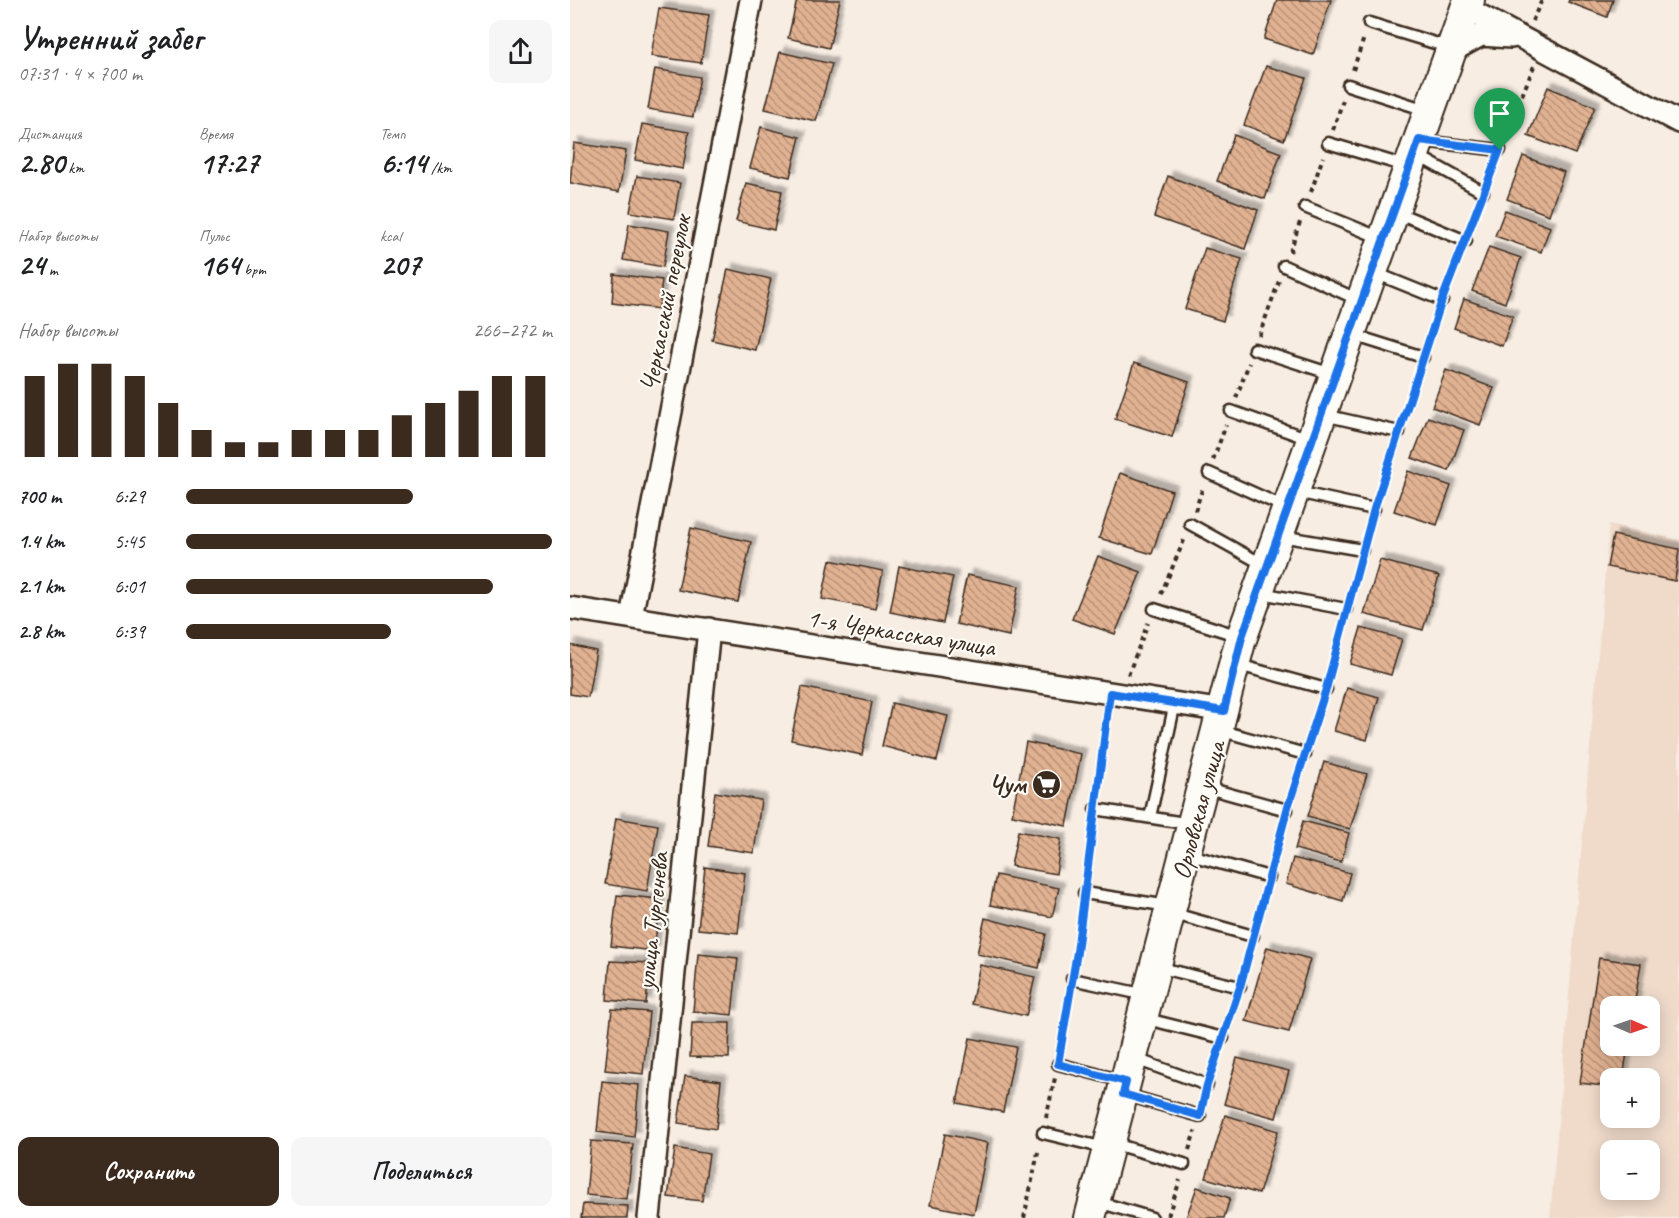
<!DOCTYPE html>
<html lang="ru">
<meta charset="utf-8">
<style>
:root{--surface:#fff;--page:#f6f6f6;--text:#202124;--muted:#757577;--accent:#3b2a1e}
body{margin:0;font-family:Caveat,sans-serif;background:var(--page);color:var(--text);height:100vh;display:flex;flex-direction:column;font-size:22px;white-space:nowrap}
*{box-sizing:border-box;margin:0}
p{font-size:20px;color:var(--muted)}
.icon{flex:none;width:33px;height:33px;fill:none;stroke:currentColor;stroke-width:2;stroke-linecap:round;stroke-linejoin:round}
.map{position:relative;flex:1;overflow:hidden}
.sheet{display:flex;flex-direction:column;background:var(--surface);width:570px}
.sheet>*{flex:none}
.needle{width:39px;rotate:92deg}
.controls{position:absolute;left:1030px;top:996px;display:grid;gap:12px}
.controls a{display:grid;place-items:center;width:60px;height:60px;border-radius:12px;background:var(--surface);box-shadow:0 3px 15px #0003;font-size:30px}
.pin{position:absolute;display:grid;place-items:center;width:51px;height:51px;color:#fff;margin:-62px -26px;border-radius:50% 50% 50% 0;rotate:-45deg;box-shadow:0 0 6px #0007}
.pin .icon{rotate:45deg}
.round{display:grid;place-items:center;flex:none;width:63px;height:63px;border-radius:12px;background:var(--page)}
.head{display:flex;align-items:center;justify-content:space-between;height:102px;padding:0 18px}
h1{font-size:33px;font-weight:800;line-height:45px}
.figures{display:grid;grid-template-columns:repeat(3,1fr);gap:9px;height:102px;padding:6px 18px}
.figures div{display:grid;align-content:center}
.figures b{font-size:30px;font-weight:800}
.figures small{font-size:16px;font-weight:400}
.figures p{font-size:16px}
.chart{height:168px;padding:12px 18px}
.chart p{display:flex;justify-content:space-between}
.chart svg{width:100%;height:108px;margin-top:6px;stroke:var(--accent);stroke-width:6}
.cta{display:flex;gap:12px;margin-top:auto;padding:12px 18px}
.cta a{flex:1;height:69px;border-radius:12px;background:var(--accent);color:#fff;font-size:24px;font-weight:800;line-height:69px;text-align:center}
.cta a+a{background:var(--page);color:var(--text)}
ul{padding:0 18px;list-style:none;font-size:20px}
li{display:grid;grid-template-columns:96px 72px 1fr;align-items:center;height:45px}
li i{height:15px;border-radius:8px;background:var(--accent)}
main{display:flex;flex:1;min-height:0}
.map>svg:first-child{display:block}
.built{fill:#f0dbcb;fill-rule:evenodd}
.building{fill:url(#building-back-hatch);stroke:#3b2a1e;stroke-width:1.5;filter:url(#shadow)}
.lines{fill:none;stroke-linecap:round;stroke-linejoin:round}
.lane-casing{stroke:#3b2a1e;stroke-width:15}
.street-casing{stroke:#3b2a1e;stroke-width:26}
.secondary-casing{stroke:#3b2a1e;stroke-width:34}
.path{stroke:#3b2a1e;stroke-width:4;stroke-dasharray:4.5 4.5;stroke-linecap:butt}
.lane{stroke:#fdfcf7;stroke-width:10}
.street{stroke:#fdfcf7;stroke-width:21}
.secondary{stroke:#fdfcf7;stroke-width:30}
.route-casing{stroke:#fff;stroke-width:12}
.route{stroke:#1a73e8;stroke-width:8}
.labels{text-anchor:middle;stroke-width:4.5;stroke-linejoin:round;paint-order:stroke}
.street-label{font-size:26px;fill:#3b2a1e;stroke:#fdfcf7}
.poi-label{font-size:26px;font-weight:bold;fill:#3b2a1e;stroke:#fdfcf7;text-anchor:end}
</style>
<main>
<section class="sheet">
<div class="head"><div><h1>Утренний забег</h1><p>07:31 · 4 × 700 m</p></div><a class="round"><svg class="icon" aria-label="share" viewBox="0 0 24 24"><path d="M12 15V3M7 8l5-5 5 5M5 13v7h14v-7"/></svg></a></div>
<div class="figures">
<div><p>Дистанция</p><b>2.80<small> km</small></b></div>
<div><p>Время</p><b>17:27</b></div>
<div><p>Темп</p><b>6:14<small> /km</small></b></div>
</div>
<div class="figures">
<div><p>Набор высоты</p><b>24<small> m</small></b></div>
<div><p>Пульс</p><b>164<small> bpm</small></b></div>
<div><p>kcal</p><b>207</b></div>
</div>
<div class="chart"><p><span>Набор высоты</span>266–272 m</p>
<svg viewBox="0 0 160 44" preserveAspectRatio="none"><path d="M5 44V11M15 44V6M25 44V6M35 44V11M45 44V22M55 44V33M65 44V38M75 44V38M85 44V33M95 44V33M105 44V33M115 44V27M125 44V22M135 44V17M145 44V11M155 44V11"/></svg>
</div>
<ul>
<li><b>700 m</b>6:29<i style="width:62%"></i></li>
<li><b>1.4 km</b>5:45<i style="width:100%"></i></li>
<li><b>2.1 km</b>6:01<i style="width:84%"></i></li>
<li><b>2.8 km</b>6:39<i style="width:56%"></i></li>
</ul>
<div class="cta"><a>Сохранить</a><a>Поделиться</a></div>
</section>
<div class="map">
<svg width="1109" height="1218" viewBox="0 0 1109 1218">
<defs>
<pattern id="building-back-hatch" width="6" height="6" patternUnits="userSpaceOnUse" patternTransform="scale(1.5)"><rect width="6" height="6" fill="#e1b292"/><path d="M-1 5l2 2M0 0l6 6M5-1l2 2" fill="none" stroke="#b89177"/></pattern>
<filter id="shadow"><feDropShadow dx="5.5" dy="-5.5" stdDeviation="1.5" flood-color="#0004"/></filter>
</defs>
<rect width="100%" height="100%" fill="#f7ede3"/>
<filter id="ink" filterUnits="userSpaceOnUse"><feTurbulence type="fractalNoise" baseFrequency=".0167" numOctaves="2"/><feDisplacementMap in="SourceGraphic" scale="12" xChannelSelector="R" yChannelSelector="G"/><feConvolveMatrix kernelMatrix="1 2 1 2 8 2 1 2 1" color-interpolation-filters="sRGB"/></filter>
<g filter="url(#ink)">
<!-- built -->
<path class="built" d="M1039 524 1109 540V1218H980ZM1041 1006H1080V1046H1041ZM1041 1078H1080V1118H1041ZM1041 1150H1080V1190H1041Z"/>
<!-- building -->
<g class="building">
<polygon points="227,0 270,0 259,48 218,38"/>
<polygon points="707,0 761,0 743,55 694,39"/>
<polygon points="999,0 1043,0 1037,17 998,2"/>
<polygon points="89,8 139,15 131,63 81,56"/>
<polygon points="210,52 262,64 246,121 195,109"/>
<polygon points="696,66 736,78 714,140 674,125"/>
<polygon points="85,69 130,77 123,117 78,109"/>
<polygon points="978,87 1025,107 1005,154 958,136"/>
<polygon points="72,124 119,132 113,169 65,160"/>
<polygon points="191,127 230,137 220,177 180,168"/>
<polygon points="664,135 711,153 695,199 647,181"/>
<polygon points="4,143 56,151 49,192 0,183"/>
<polygon points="953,156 994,172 979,215 937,199"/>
<polygon points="67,176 110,183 104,219 60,212"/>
<polygon points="598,176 688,210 675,249 584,217"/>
<polygon points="176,183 212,191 204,230 166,221"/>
<polygon points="935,210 980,227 971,252 925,236"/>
<polygon points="59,224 99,231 93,267 53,260"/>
<polygon points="919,247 951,258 935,303 902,291"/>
<polygon points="635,248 672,259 653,321 615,309"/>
<polygon points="158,269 201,279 185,350 142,340"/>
<polygon points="44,274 92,280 89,309 42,303"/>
<polygon points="894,299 943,316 932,346 884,328"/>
<polygon points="564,363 619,382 602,437 545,419"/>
<polygon points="876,370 924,388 910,425 862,407"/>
<polygon points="858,417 894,430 879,471 842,458"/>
<polygon points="838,471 881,486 867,525 824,511"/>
<polygon points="550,473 602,491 582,554 529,538"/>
<polygon points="121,528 181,542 168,602 108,590"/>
<polygon points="1043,535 1109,549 1105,581 1037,567"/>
<polygon points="528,556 571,572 545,634 502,619"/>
<polygon points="260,560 313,571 305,609 252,599"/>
<polygon points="810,560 869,576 853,630 794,614"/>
<polygon points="329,566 383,577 373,623 320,612"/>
<polygon points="397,575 449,586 439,636 386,624"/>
<polygon points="791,628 832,639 821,675 780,664"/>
<polygon points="0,645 26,651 18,697 0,694"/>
<polygon points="232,687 302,702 292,755 221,740"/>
<polygon points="777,688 809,697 797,740 764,731"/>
<polygon points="322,703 378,716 367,761 312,746"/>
<polygon points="456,742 511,754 497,826 442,815"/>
<polygon points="754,762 797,774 780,829 738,816"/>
<polygon points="145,792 191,800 184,853 138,846"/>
<polygon points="46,818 88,825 77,891 35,884"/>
<polygon points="733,821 779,833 771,862 725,849"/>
<polygon points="448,831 491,839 486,874 441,866"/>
<polygon points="723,858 780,873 773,901 716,884"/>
<polygon points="135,867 175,873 168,933 128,929"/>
<polygon points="426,875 489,888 482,917 420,905"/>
<polygon points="47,895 90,899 84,951 41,946"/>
<polygon points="415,918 476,934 469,968 407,954"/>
<polygon points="697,947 740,959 719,1032 676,1021"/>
<polygon points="128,954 168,958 162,1015 123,1011"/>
<polygon points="1029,958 1071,964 1064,1006 1041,1006 1041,1046 1058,1046 1053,1078 1041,1078 1041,1087 1010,1083"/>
<polygon points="40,961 80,963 76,1004 37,1000"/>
<polygon points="410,965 465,977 456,1016 401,1004"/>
<polygon points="42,1009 79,1012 73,1074 35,1070"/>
<polygon points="122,1023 160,1023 159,1058 120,1057"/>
<polygon points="400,1038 446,1047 433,1112 387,1103"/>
<polygon points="667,1058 719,1071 706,1118 654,1104"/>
<polygon points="115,1076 151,1081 146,1129 108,1123"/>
<polygon points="32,1081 69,1085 64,1137 27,1132"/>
<polygon points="655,1115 708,1131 689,1194 636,1178"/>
<polygon points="375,1134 418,1143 404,1214 360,1205"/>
<polygon points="21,1141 63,1144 57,1199 16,1195"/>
<polygon points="105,1148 139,1154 132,1201 98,1197"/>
<polygon points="627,1187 660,1198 654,1218 616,1218"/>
<polygon points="13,1204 58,1206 57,1218 11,1218"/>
</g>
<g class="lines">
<defs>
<g id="lane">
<polyline points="799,23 881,48"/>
<polyline points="778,85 859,111"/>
<polyline points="852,141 930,150"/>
<polyline points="758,143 839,167"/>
<polyline points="847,155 913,192"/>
<polyline points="735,207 813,239"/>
<polyline points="826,212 896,241"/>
<polyline points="714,266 791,301"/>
<polyline points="805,273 872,300"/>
<polyline points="783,335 853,357"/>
<polyline points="684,349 765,375"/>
<polyline points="661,411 739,439"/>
<polyline points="754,415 829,432"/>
<polyline points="639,473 717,508"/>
<polyline points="727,492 804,509"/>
<polyline points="620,524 694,565"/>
<polyline points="711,536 792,550"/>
<polyline points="691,593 776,609"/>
<polyline points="584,609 669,636"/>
<polyline points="665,664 756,689"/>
<polyline points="649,730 735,754"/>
<polyline points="634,787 717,810"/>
<polyline points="525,809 621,824"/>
<polyline points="580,817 605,703"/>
<polyline points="617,854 699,877"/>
<polyline points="514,893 599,906"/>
<polyline points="601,913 683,936"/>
<polyline points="587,967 670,987"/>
<polyline points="502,979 576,995"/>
<polyline points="573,1018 653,1038"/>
<polyline points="563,1058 637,1085"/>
<polyline points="488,1064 553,1081"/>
<polyline points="553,1094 630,1116"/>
<polyline points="473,1133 535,1148"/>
<polyline points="541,1143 614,1164"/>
<polyline points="525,1201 582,1218"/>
</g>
<g id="street">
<polyline points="896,8 1109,122"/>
<polyline points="880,52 911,35 941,37"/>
<polyline points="0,608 654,711"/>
<polyline points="61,617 181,0"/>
<polyline points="79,1218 139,629"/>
</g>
<polyline id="secondary" points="520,1218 670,642 899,0"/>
</defs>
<!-- lane casing -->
<use href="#lane" class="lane-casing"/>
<!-- street casing -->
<use href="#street" class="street-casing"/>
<!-- secondary casing -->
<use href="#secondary" class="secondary-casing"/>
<!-- path -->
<g class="path">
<polyline points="962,21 972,0"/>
<polyline points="783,70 794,38"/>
<polyline points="763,130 773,100"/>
<polyline points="935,137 964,66"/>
<polyline points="918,179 925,163"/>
<polyline points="741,192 753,157"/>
<polyline points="901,226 908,205"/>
<polyline points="720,252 730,222"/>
<polyline points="878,285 890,256"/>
<polyline points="689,336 709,281"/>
<polyline points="858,342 867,315"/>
<polyline points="666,398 679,363"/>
<polyline points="833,419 848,372"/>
<polyline points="643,460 656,425"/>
<polyline points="808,496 824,446"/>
<polyline points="625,511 633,487"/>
<polyline points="591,594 615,538"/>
<polyline points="781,594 789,564"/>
<polyline points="558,675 578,623"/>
<polyline points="759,675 773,625"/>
<polyline points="740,738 751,703"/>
<polyline points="526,795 537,713"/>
<polyline points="722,796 730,768"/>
<polyline points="703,862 713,826"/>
<polyline points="516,878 523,823"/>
<polyline points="687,923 695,893"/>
<polyline points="505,964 513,906"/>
<polyline points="674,972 680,950"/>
<polyline points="657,1024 665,1002"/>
<polyline points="490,1050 500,993"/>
<polyline points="641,1072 647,1053"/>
<polyline points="476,1118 485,1078"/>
<polyline points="619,1150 625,1131"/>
<polyline points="598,1216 610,1180"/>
<polyline points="454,1218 469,1148"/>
</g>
<!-- lane -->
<use href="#lane" class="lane"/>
<!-- street -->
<use href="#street" class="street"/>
<!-- secondary -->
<use href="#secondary" class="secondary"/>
</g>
</g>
<g class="lines" filter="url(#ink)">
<defs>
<polygon id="route" points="849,140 930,150 872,300 804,509 756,689 717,810 670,987 637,1085 630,1116 553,1094 556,1082 488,1064 507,952 540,693 654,711 672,637"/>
</defs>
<!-- route casing -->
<use href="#route" class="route-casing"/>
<!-- route -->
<use href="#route" class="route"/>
</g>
<!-- icons -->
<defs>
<symbol id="supermarket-disc" viewBox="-11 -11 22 22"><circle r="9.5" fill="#3b2a1e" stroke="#fdfcf7"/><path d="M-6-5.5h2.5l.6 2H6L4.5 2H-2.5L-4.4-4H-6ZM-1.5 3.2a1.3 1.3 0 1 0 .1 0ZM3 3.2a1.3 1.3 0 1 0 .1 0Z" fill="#fff"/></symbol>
</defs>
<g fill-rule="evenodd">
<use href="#supermarket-disc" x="460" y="768" width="33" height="33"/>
</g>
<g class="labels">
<!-- street labels -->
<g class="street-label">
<text transform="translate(95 303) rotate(-79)" y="9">Черкасский переулок</text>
<text transform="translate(331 632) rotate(9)" y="9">1-я Черкасская улица</text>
<text transform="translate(628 810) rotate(-75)" y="9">Орловская улица</text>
<text transform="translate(82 921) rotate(-84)" y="9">улица Тургенева</text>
</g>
<!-- poi labels -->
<g class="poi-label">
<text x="456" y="793">Чум</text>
</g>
</g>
</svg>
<div class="controls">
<a><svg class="needle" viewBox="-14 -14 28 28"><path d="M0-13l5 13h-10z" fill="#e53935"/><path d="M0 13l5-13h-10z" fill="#757577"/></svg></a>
<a>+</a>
<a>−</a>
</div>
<div class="pin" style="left:930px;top:150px;background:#1e9e55"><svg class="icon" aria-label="arrive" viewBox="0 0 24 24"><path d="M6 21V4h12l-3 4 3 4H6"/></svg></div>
</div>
</main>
